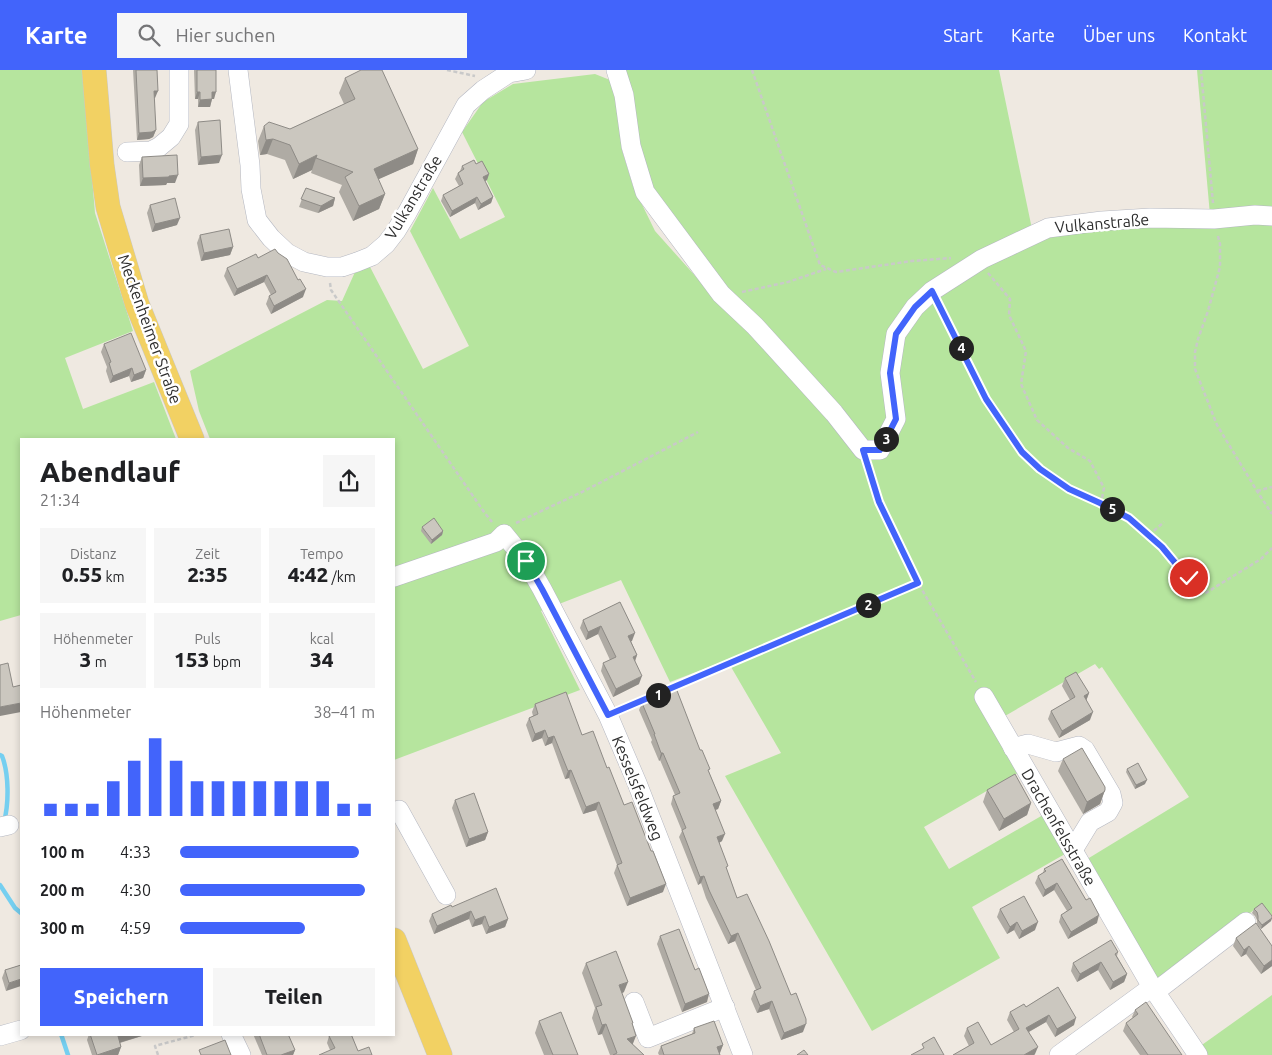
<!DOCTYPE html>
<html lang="de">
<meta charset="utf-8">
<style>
:root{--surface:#fff;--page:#f6f6f6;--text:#202124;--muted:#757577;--accent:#4264fb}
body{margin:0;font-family:Ubuntu,sans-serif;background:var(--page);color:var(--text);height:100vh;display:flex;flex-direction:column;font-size:19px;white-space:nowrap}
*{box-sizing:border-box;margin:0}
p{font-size:16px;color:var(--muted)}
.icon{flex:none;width:28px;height:28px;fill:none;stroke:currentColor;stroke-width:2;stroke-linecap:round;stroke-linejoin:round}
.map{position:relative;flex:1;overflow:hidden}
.side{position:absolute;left:20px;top:368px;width:375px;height:598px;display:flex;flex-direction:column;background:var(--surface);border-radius:0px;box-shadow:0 2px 8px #0003}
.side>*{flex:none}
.pin{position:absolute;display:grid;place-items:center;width:42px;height:42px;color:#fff;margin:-21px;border:2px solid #fff;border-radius:50%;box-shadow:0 1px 5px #0007}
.km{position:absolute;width:25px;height:25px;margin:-12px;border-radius:50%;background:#222;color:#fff;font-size:14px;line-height:25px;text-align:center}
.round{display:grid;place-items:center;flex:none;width:52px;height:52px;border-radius:0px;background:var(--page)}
.summary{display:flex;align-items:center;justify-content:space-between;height:85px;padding:0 20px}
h1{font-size:28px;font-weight:800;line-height:38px}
.figures{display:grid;grid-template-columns:repeat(3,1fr);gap:8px;height:85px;padding:5px 20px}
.figures div{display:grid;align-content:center;border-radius:0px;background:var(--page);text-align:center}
.figures b{font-size:21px;font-weight:800}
.figures small{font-size:14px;font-weight:400}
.figures p{font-size:14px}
.chart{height:140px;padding:10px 20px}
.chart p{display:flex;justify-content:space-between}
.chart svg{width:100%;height:90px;margin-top:5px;stroke:var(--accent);stroke-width:6}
.button{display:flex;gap:10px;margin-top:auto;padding:10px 20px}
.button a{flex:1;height:58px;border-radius:0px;background:var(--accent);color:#fff;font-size:20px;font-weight:800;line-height:58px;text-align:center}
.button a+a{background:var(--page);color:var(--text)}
ul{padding:0 20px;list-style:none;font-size:16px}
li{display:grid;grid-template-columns:80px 60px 1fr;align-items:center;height:38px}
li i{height:12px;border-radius:6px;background:var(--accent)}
header{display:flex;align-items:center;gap:30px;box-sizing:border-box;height:70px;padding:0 25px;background:var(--accent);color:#fff}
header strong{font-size:24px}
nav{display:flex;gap:28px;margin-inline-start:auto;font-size:18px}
.search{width:350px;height:45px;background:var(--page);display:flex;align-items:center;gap:12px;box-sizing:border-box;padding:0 18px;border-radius:0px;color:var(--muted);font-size:19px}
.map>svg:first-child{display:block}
.green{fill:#b6e59e}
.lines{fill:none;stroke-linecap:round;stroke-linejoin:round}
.stream{stroke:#75cff0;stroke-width:4.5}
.minor-casing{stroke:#b4b7c1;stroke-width:20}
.major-casing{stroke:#c9c9c9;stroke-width:25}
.path{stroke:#c9c9c9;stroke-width:2.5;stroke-dasharray:4 2.5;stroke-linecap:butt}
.minor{stroke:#fff;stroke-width:19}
.major{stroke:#f2d163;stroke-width:24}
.wall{fill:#afaba4}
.shaded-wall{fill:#8e8b86}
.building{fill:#cbc7bf;stroke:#8e8b86}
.route-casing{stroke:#fff;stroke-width:10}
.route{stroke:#4264fb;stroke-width:6}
.labels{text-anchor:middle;stroke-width:5;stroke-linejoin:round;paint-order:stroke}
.street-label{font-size:16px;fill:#2e2e2e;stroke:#fff}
</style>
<header>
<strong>Karte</strong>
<div class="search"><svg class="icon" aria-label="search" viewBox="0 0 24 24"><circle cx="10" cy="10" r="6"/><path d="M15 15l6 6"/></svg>Hier suchen</div>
<nav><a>Start</a><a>Karte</a><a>Über uns</a><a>Kontakt</a></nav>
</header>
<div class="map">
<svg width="1272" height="985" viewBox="0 0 1272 985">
<rect width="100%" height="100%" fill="#efe9e1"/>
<!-- green -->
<g class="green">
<polygon points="0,0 83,0 95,143 133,261 65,288 83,339 154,312 176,369 21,369 21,545 0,551"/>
<polygon points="623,0 999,0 1032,159 1210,145 1197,0 1272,0 1272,847 1262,834 1155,914 1084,791 1189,727 1102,597 1099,599 1095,594 991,654 1018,703 924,757 949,799 1043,745 1065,784 972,837 1000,888 872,961 725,706 781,683 727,590 670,612 621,510 541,541 580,620 394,690 394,369 210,369 199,341 190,301 327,230 342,231 355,202 369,195 423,299 469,276 410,161 433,118 460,169 505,147 462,62 483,32 513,14 595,4 610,10 615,29 622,80 633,116 655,161 715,228 728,222 651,121 639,74 633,23"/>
<polygon points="1272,925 1272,985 1205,985 1199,977"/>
</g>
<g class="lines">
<!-- stream -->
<g class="stream">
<path d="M0 685 2 686C9 704 9 733 4 752"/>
<polyline points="0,815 15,838 21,843"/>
<polyline points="61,964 68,985"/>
</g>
<defs>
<g id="minor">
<polyline points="238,0 250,95 251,119 257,150 271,168 287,183 304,192 327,197 342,197 357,192 372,186 386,174 396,161 407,143 466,35 483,20 509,3 526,0"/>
<polyline points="616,0 624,25 631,76 645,122 721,224 755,256 834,343 863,380 880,380 896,349 890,303 896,264 915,237 932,221 982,189 1048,158 1102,151 1150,148 1214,149 1255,145 1272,146"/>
<polyline points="127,82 151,81 159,77 171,67 179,54 179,0"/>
<polyline points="394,507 496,472 504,464 526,491 542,519 608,645 637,713 743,985"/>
<polyline points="984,627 1152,917 1198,985"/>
<polyline points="1013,678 1028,674 1056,682 1079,676 1085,680 1111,724 1113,733 1108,742 1090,752 1073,780"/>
<polyline points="394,742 399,740 446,825"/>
<polyline points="0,757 9,755"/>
<polyline points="1155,922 1246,852"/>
<polyline points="634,932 648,968 725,937"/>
<polyline points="231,964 241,985"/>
<polyline points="0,966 21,960"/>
<polyline points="1059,985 1152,917"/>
</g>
<g id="major">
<polyline points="94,0 102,95 108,137 137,234 192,369"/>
<polyline points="394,870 440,985"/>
</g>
</defs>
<!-- minor casing -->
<use href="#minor" class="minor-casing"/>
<!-- major casing -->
<use href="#major" class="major-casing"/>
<!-- path -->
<g class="path">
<polyline points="447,0 475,6"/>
<polyline points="752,0 820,195 836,202 912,191 951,188"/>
<polyline points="1201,0 1213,133"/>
<polyline points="1218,166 1220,174 1220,197 1208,241 1198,269 1195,282 1195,299 1217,355 1257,421 1272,444"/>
<polyline points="988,203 1010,229 1009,245 1026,281 1021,314 1037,350 1068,378 1090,391 1104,418 1101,433"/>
<polyline points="330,213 331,220 484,442 492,452"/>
<polyline points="742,222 788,212 826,199"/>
<polyline points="940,236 986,329 1022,382 1040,399 1069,419 1101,433 1129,448 1162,477 1181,500 1204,524 1261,489 1272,478"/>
<polyline points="868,396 879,432 918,513 976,612"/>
<polyline points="1257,421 1272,417"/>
<polyline points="516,453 586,420 698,362"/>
<polyline points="1149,465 1164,452"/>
<polyline points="623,639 918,513"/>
<polyline points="158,985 155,976 199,964"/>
</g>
<!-- minor -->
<use href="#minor" class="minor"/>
<!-- major -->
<use href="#major" class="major"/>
</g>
<!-- wall -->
<g class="wall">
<polygon points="133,0 157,0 155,28 154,28 156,60 153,67 149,69 137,70"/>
<polygon points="194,0 216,0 214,29 212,29 210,37 198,37 198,29 195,29"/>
<polygon points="345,8 418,79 413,94 378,109 385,124 379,139 353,151 339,122 342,115 311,103 312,100 293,109 285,90 267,84 260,85 258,71 264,56 290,59 344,34 339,23"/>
<polygon points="198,52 219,93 198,95 195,60"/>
<polygon points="142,87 175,113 167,113 166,115 140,116 139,95"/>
<polygon points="476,94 489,104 487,110 485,111 493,127 491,133 478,140 475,133 450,147 441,131 443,125 459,116 455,109 458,103 460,101 462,96"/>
<polygon points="306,118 335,128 333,136 318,143 299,137"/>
<polygon points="150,135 177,155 152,162 147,143"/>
<polygon points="200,165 233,177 230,185 201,191 197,173"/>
<polygon points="258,188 303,227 271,244 266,234 269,226 271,225 264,212 234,226 224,206 227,198"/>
<polygon points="104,274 146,300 143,308 131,312 129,306 110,313 106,301 107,297 101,282"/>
<polygon points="422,457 443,461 442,465 431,474 421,461"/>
<polygon points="620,532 632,571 631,571 637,585 635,592 639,614 613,627 601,601 603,593 610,590 598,564 586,570 580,558 583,550"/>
<polygon points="1065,608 1089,623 1086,631 1090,650 1059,668 1048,649 1051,641 1070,630 1062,616"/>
<polygon points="642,633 709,702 721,731 718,739 715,740 722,771 719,773 727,800 737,828 803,962 781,970 769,939 757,943 751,929 754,921 756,920 735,871 728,874 706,828 701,813 698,815 679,767 682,761 671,734 673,726 675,725 660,690 659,691 651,672 652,670 639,640"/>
<polygon points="535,634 582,665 607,698 663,822 627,836 614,803 617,795 596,740 583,744 569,708 565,709 552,673 545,676 542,668 532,672 526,655 529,648 533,646 532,642"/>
<polygon points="1063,689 1105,720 1100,734 1083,744 1058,701"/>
<polygon points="1127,699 1145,714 1135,719 1126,702"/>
<polygon points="987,720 1031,733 1027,745 999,761 983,732"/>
<polygon points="455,730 488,762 485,770 466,777 452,738"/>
<polygon points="1044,799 1097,853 1068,869 1059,852 1061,845 1067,841 1054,820 1043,827 1035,813 1038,806 1043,803"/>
<polygon points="452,837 508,849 505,857 486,864 482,854 472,857 469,849 434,864 429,851 432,844"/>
<polygon points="1000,839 1035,860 1019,869 1014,860 1007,864 997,847"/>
<polygon points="1254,839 1272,846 1271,851 1261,859 1257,854 1257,850 1255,846 1252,843"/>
<polygon points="660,866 707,932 682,942 657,874"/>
<polygon points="1236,868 1272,876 1272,896 1261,904 1246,884 1241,887 1233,876"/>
<polygon points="1118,882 1117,886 1127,904 1124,912 1110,920 1098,900 1077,912 1071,901 1073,893"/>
<polygon points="586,893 624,922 622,923 632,955 633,975 644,985 610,985 602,964 598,965 592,948 595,938 582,903"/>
<polygon points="21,895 6,921 2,908 5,900"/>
<polygon points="1058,917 1074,955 1055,967 1046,952 1029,962 1035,984 1034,985 953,985 969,976 964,966 967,958 991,975 1014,962 1007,950 1010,942 1026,937"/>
<polygon points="1135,940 1182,985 1140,985 1123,961 1126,953 1133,948 1132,947"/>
<polygon points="539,951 578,985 544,985 535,963"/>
<polygon points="694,958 723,975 719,983 720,985 659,985 658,983 661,976 692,964"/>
<polygon points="89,964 145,964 145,965 120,973 121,977 118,985 92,985 87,970"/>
<polygon points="253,964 285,964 295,980 293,985 262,985"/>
<polygon points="329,966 358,981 330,980 327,973"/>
</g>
<!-- shaded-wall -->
<g class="shaded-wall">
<polygon points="154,21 158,21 155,28 151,28"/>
<polygon points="197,22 200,22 198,29 195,29"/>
<polygon points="212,22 216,22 214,29 210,29"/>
<polygon points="212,29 210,37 198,37 200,30"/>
<polygon points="156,60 153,67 149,69 137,70 139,63"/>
<polygon points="273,69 267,84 260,85 266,70"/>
<polygon points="418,79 413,94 368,114 374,99"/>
<polygon points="222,85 219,93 198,95 201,87"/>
<polygon points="317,85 312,100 293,109 299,94"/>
<polygon points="489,104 487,110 481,113 483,107"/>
<polygon points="178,105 175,113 167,113 166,115 140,116 143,108"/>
<polygon points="385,124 379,139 353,151 359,136"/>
<polygon points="477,127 475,133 450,147 452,141"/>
<polygon points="493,127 491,133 478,140 481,134"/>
<polygon points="335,128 333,136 318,143 321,136"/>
<polygon points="180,148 177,155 152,162 155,154"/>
<polygon points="233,177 230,185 201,191 204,183"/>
<polygon points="267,205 264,212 234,226 237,219"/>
<polygon points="306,219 303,227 271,244 274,236"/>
<polygon points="132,298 129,306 110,313 113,306"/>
<polygon points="146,300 143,308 131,312 134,305"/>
<polygon points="443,461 442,465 431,474 432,470"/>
<polygon points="601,556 598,564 586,570 588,562"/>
<polygon points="635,563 632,571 625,574 628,566"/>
<polygon points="637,585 634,593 633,587"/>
<polygon points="642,606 639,614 613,627 616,619"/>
<polygon points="1089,623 1086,631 1084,626"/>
<polygon points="21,633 21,642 0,646 0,637"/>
<polygon points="1093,642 1090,650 1059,668 1062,661"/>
<polygon points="545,660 542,668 532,672 535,664"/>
<polygon points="554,666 552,673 545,676 548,668"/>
<polygon points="661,683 663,683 660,690 659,691"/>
<polygon points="571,700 569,708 565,709 568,701"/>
<polygon points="1147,710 1145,714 1135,719 1136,715"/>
<polygon points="1105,720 1100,734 1083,744 1087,732"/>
<polygon points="721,731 718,739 710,742 713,734"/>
<polygon points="599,732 596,740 583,744 586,737"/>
<polygon points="1031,733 1027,745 999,761 1004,749"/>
<polygon points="488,762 485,770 466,777 469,769"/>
<polygon points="725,764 722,771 715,775 717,767"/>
<polygon points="704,806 701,813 698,815 700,807"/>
<polygon points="1057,813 1054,820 1043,827 1045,820"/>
<polygon points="666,814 663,822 627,836 630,828"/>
<polygon points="471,841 469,849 434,864 437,856"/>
<polygon points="1099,845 1097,853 1068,869 1071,862"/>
<polygon points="485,846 482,854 472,857 475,850"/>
<polygon points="1272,848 1271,851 1261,859 1262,855"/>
<polygon points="508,849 505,857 486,864 489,857"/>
<polygon points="1017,852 1014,860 1007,864 1010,857"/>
<polygon points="1038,852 1035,860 1019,869 1022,861"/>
<polygon points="738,863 735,871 728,874 731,866"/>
<polygon points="1249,876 1246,884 1241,887 1244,880"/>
<polygon points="1272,890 1272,896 1261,904 1264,896"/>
<polygon points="1101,892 1098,900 1077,912 1080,904"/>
<polygon points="1127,904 1124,912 1110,920 1113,912"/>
<polygon points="21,909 21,916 6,921 9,913"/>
<polygon points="628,912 624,922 616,926 619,915"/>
<polygon points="709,924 707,932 682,942 685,934"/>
<polygon points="772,931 769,939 757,943 760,936"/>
<polygon points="1049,945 1046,952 1023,965 1026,958"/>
<polygon points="1076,948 1074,955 1055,967 1057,959"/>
<polygon points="606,954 602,964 598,965 602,955"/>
<polygon points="806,954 803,962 781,970 784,963"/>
<polygon points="127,964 145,964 145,965 115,974 118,966"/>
<polygon points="636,966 632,976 627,969"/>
<polygon points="723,975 720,983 714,985 717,977"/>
<polygon points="121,977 118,985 97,985"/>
<polygon points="1038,977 1035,984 1034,985 1024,985"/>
<polygon points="295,980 293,985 281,985"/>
</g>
<!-- building -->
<g class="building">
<polygon points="136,0 157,0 158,21 154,21 156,60 152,62 139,63"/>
<polygon points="197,0 216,0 216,22 212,22 212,29 200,30 200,22 197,22"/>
<polygon points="361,0 382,0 418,79 374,99 385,124 359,136 345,107 353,102 316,88 317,85 299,94 290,75 273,69 266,70 264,56 269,52 290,59 355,29 345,8"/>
<polygon points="220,50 222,85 201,87 198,52"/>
<polygon points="177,85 178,105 169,106 169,107 143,108 142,87"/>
<polygon points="474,90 476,94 482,91 489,104 483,107 493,127 481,134 477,127 452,141 443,125 463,114 458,103 464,99 462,96"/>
<polygon points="306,118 335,128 321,136 301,129"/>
<polygon points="175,128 180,148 155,154 150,135"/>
<polygon points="229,159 233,177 204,183 200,165"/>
<polygon points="275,179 278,183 287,189 298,210 300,209 306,219 274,236 269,226 276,222 267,205 237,219 227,198 256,184 258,188"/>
<polygon points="131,263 146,300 134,305 132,298 113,306 109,293 111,292 104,274"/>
<polygon points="434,448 443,461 432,470 422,457"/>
<polygon points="620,532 635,563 628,566 637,585 633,587 642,606 616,619 603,593 616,587 601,556 588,562 583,550"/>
<polygon points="8,593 13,617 21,615 21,633 0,637 0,595"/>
<polygon points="1076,602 1089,623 1084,626 1093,642 1062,661 1051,641 1075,627 1065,608"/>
<polygon points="676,618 700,680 702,680 710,699 708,700 721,731 713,734 725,764 717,767 728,796 726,797 737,828 747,824 769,871 791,925 796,923 806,949 806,954 784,963 772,931 760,936 754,921 761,918 738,863 731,866 709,820 704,806 700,807 682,760 686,758 673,726 680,723 663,683 661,683 654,664 655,664 642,633"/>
<polygon points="566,622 582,665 593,661 607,698 609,697 624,735 632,732 651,781 653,781 666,814 630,828 617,795 622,793 599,732 586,737 571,700 568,701 554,666 548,668 545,660 535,664 529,648 538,644 535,634"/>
<polygon points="1082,678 1105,717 1105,720 1104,722 1087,732 1063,689"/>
<polygon points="1138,693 1147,710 1136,715 1127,699"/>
<polygon points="1015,704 1031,733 1004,749 987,720"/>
<polygon points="474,723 488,762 469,769 455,730"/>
<polygon points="1062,789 1086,830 1090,828 1099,845 1071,862 1061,845 1072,838 1057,813 1045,820 1038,806 1046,801 1044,799"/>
<polygon points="496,818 508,849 489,857 485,846 475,850 471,841 437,856 432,844 451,835 452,837"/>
<polygon points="1024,826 1038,852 1022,861 1017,852 1010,857 1000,839"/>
<polygon points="1262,833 1272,846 1272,848 1262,855 1258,850 1258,846 1257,842 1254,839"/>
<polygon points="1256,853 1272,876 1272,890 1264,896 1249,876 1244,880 1236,868"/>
<polygon points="679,859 695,900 699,898 709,924 685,934 660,866"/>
<polygon points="1111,870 1118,882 1115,884 1127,904 1113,912 1101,892 1080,904 1073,893"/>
<polygon points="616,881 628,912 619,915 633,953 632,953 636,966 627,969 644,985 613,985 617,983 606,954 602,955 596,937 602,935 586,893"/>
<polygon points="21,895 21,909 9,913 5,900"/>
<polygon points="1058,917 1076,948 1057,959 1049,945 1026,958 1038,977 1024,985 953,985 974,973 967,958 978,952 991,975 1019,959 1010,942 1024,934 1026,937"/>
<polygon points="1146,932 1182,985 1148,985 1126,953 1138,944 1135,940"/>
<polygon points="561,942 578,985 553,985 539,951"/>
<polygon points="714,951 723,975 717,977 720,985 664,985 661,976 695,963 694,958"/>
<polygon points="90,964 127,964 118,966 121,977 97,985"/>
<polygon points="259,964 285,964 285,965 288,964 295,980 281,985 267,985"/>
<polygon points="334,964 351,964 358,981 369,977 372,985 319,985 335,978 329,966"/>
<polygon points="934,967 944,985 911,985 924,978 922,974"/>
<polygon points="225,970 231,985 201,985 199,980"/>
<polygon points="804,980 808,985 797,985"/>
</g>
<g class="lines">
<defs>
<polyline id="route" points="526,491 542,519 608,645 918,513 879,432 863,380 880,380 896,349 890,303 896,264 915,237 932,221 986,329 1022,382 1040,399 1069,419 1100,433 1129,448 1162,477 1181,500 1189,508"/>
</defs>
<!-- route casing -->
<use href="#route" class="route-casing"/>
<!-- route -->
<use href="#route" class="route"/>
</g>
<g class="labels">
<!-- street labels -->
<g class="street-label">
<text transform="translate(413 127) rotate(-59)" y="6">Vulkanstraße</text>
<text transform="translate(1102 153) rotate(-5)" y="6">Vulkanstraße</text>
<text transform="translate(150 259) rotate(70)" y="6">Meckenheimer Straße</text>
<text transform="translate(638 718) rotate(68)" y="6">Kesselsfeldweg</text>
<text transform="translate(1059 757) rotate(60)" y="6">Drachenfelsstraße</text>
</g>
</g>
</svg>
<div class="pin" style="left:526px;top:491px;background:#1e9e55"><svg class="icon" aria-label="arrive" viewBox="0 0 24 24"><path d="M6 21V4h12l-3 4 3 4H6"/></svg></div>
<div class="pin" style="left:1189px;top:508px;background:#d93025"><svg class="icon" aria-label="check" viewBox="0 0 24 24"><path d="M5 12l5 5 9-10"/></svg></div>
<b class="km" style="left:658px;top:625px">1</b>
<b class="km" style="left:868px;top:535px">2</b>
<b class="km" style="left:886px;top:369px">3</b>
<b class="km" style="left:961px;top:278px">4</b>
<b class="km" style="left:1112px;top:439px">5</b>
<section class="side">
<div class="summary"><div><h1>Abendlauf</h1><p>21:34</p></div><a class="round"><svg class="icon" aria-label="share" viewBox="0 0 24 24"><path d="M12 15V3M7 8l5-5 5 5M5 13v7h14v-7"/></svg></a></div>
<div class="figures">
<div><p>Distanz</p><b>0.55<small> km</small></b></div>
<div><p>Zeit</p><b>2:35</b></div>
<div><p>Tempo</p><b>4:42<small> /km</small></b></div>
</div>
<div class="figures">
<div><p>Höhenmeter</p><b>3<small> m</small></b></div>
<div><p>Puls</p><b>153<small> bpm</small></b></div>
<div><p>kcal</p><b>34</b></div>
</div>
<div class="chart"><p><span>Höhenmeter</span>38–41 m</p>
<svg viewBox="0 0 160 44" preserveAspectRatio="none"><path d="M5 44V38M15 44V38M25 44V38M35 44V27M45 44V17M55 44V6M65 44V17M75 44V27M85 44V27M95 44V27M105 44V27M115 44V27M125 44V27M135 44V27M145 44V38M155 44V38"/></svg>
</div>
<ul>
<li><b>100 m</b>4:33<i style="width:92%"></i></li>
<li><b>200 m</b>4:30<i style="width:95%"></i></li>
<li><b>300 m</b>4:59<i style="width:64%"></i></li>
</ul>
<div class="button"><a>Speichern</a><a>Teilen</a></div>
</section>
</div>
